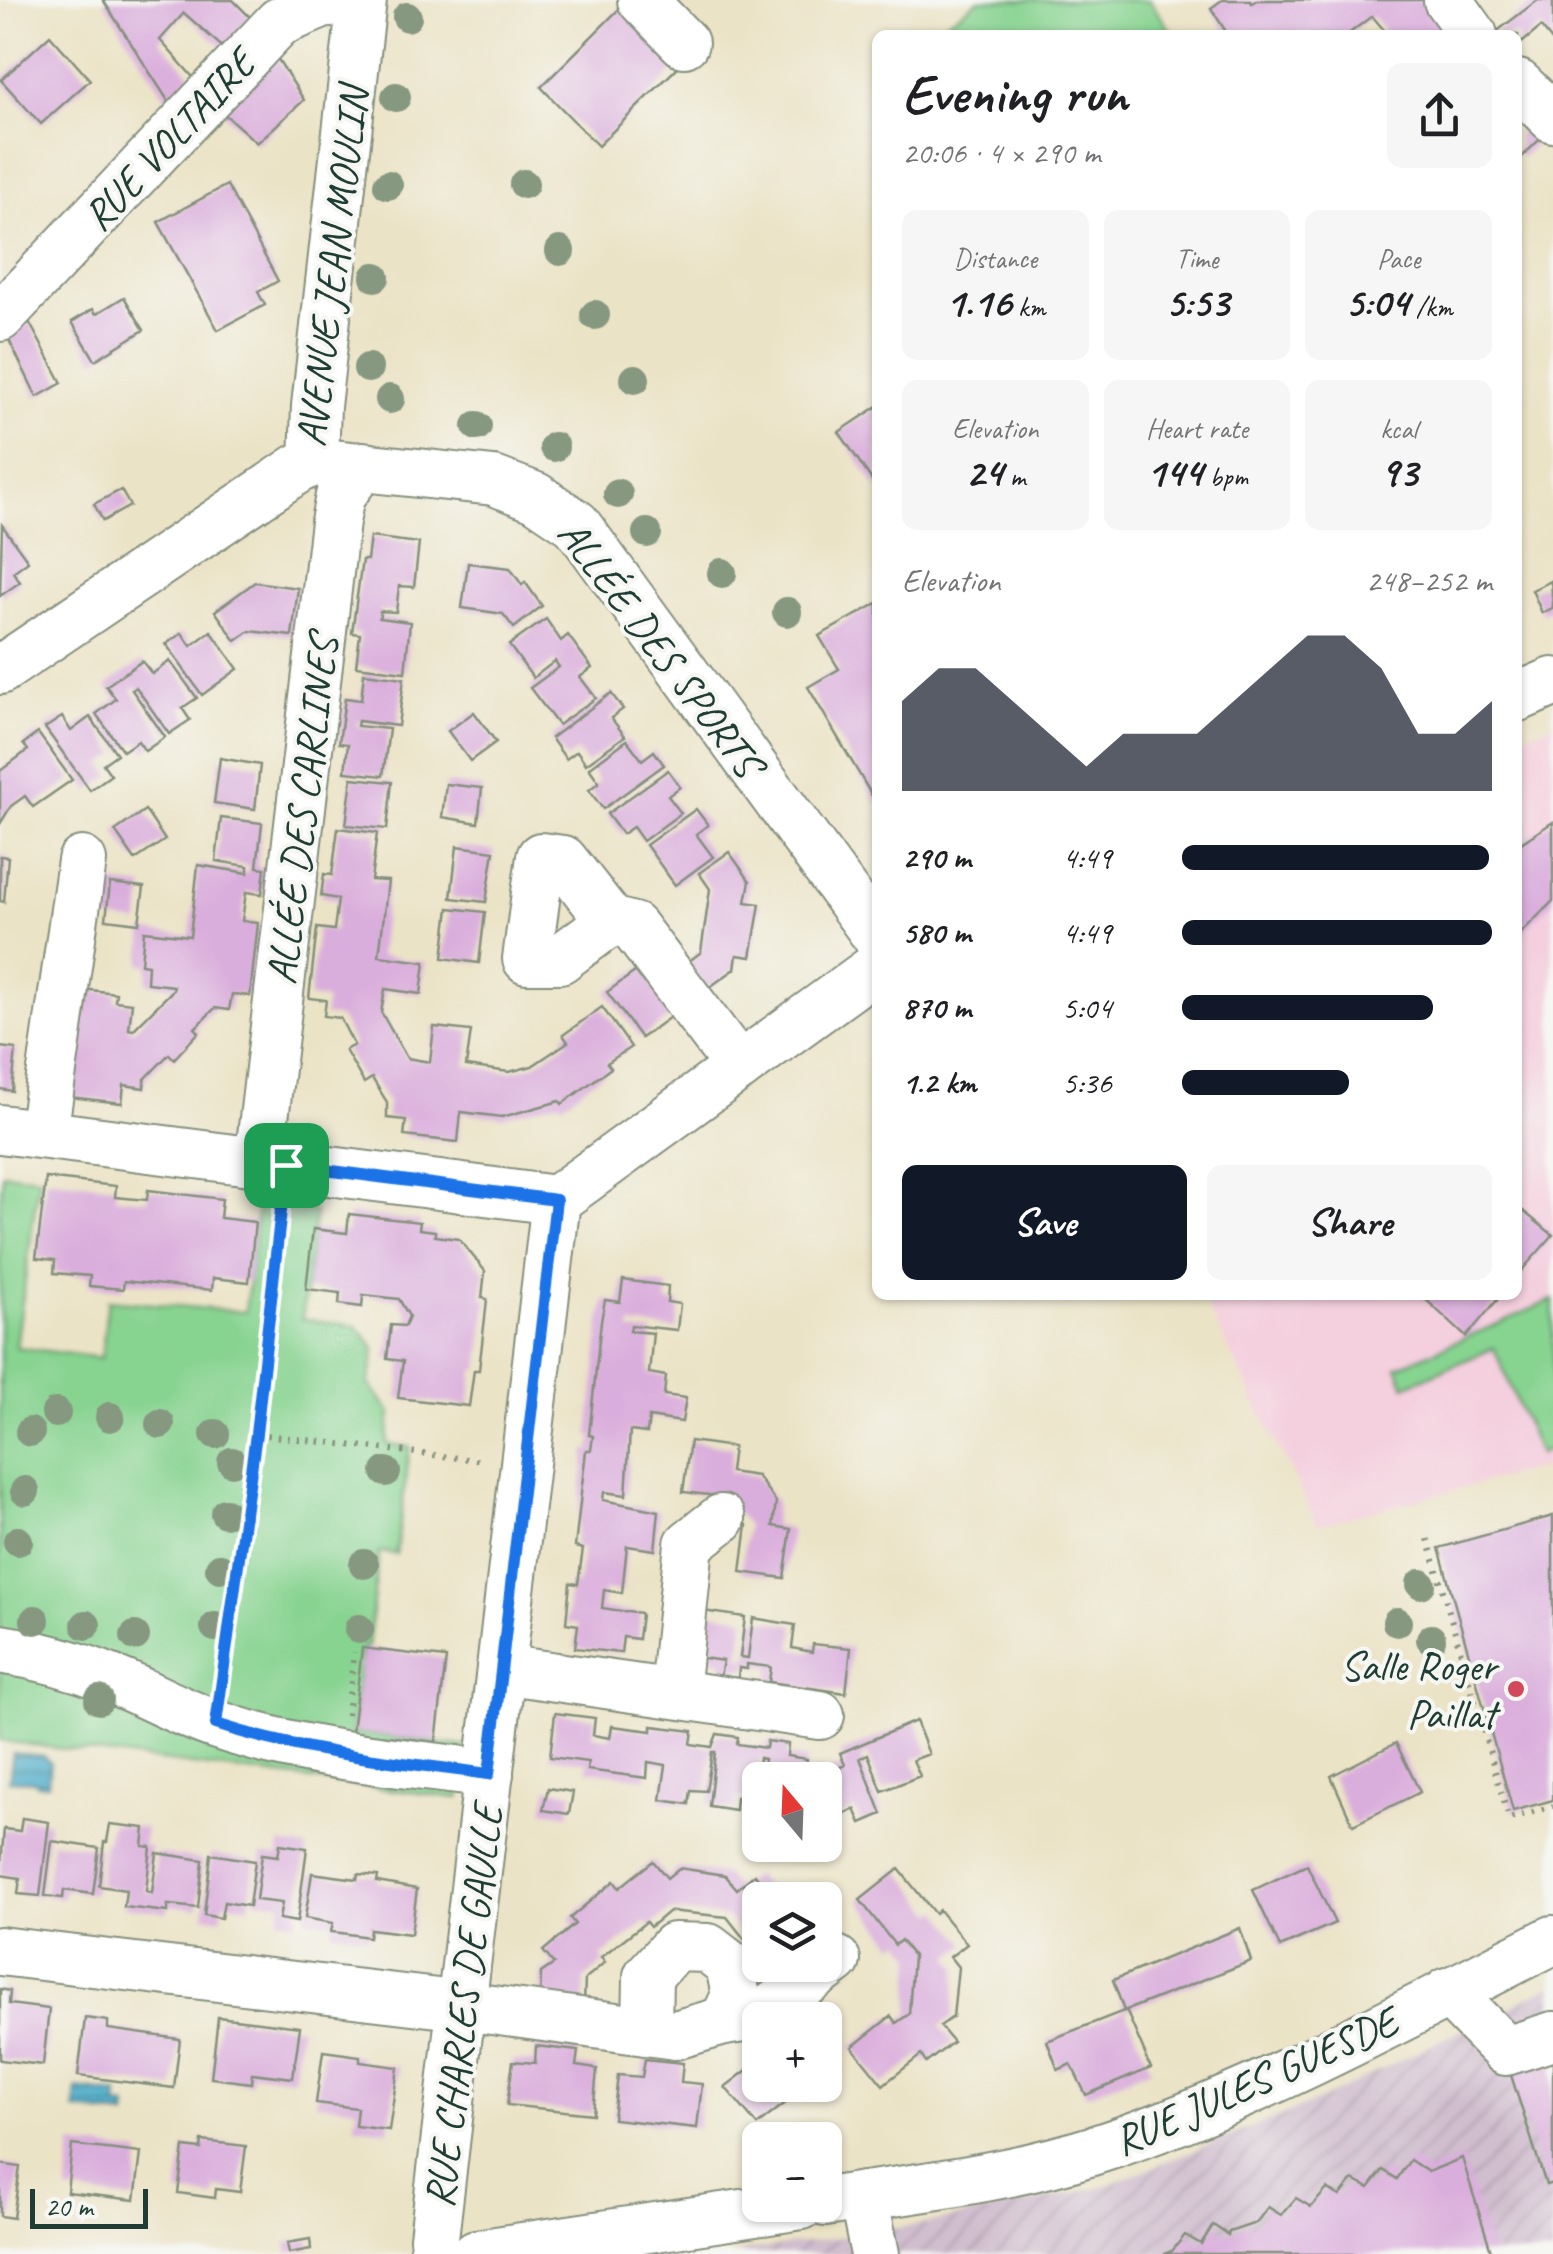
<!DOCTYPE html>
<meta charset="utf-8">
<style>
:root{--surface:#fff;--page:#f6f6f6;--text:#202124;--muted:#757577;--accent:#111827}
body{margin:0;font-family:Caveat,sans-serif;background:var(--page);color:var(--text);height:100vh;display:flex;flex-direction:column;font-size:38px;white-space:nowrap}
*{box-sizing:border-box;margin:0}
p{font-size:32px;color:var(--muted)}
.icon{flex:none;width:55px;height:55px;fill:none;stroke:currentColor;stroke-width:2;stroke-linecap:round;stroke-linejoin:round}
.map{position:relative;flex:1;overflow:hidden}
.drawer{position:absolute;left:872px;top:30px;width:650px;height:1270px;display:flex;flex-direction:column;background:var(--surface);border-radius:15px;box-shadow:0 2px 8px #0004}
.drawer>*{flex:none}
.needle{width:65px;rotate:341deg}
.buttons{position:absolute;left:742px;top:1762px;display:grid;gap:20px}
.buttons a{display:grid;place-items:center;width:100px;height:100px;border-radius:15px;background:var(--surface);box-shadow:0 2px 8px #0004;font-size:50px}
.scale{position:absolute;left:30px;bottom:25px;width:118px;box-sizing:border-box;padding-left:10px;border:5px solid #1f3d34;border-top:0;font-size:28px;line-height:35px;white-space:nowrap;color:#1f3d34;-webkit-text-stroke:8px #f6f6f2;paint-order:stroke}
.pin{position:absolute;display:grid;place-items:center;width:85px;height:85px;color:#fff;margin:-42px;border-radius:20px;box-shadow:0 5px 15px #0006}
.round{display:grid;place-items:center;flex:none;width:105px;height:105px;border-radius:15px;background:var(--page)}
.headline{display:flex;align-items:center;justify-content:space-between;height:170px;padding:0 30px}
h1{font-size:55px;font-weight:700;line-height:75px}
.stats{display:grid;grid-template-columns:repeat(3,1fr);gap:15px;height:170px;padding:10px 30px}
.stats div{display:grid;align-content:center;border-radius:15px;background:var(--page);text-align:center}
.stats b{font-size:42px;font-weight:700}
.stats small{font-size:28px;font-weight:400}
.stats p{font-size:28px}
.chart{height:280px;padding:20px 30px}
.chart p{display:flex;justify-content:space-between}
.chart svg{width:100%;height:180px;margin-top:10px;fill:var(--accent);opacity:.7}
.primary-button{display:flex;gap:20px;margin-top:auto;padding:20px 30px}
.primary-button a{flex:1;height:115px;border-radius:15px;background:var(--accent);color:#fff;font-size:40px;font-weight:700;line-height:115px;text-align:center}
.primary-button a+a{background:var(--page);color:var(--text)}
ul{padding:0 30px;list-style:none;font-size:32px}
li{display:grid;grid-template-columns:160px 120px 1fr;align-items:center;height:75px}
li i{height:25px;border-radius:12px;background:var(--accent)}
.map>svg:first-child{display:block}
.built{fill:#f4cfde}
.industrial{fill:url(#industrial-furrows)}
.green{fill:#87d390;stroke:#538862;stroke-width:2.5}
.water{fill:url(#water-rules);stroke:#34747e;stroke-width:2.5}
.building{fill:#daaedc}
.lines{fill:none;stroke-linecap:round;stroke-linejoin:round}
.minor-casing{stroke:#85907d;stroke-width:52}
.path{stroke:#85907d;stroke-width:6;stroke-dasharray:2.5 8;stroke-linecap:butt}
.minor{stroke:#fff;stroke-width:48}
.tree{fill:#869880}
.route-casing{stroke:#fff;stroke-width:20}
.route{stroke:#1a73e8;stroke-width:12}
.poi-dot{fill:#d1495b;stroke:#f6f6f2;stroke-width:4}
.labels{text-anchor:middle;stroke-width:8;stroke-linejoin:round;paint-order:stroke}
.street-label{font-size:42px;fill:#1f3d34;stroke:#f6f6f2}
.poi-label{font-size:42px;fill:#1f3d34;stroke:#f6f6f2;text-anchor:end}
</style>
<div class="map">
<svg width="1553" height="2254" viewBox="0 0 1553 2254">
<defs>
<pattern id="industrial-furrows" width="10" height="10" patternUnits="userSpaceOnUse" patternTransform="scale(2.5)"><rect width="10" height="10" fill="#d0bdce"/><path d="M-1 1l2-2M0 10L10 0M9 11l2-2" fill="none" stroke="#b2a3b2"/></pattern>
<pattern id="water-rules" width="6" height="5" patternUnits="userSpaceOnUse" patternTransform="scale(2.5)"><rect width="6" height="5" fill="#49aac8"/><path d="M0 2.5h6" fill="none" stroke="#3c8ca3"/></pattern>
</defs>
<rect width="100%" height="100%" fill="#f6f6f2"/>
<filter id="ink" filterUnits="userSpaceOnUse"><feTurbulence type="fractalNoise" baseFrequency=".01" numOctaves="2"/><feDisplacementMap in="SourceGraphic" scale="20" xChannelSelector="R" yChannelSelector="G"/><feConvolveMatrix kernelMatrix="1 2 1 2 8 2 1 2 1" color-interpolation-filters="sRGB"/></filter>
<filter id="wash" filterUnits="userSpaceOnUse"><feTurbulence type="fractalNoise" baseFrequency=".0048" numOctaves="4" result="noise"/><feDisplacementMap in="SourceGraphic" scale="40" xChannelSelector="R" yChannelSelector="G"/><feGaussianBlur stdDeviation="2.25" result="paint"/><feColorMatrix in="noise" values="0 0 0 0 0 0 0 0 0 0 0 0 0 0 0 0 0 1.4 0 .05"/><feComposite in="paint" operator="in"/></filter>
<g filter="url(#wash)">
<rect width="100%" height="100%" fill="#ebe3c6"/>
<!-- built -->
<polygon class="built" points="1553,723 1553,1465 1318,1525 1201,1295 1518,1295 1518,738"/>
<!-- industrial -->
<polygon class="industrial" points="1553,1985 1553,2254 728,2254 926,2224 1105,2186 1318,2101"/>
<!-- green -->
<g class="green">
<polygon points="979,0 1149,0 1174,35 929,34"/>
<polygon points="3,1173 39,1177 16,1347 101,1358 108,1300 245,1312 258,1204 315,1211 302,1319 356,1326 375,1348 369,1384 391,1413 387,1444 410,1447 396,1554 379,1552 368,1646 362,1648 352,1732 467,1747 459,1798 0,1741 0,1200"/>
<polygon points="1553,1300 1553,1448 1539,1454 1494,1348 1405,1386 1397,1367"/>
</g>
<!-- water -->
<g class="water">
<polygon points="13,1753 44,1756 50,1762 48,1784 37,1785 34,1781 9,1780"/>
<polygon points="77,2089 118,2094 117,2106 127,2107 126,2116 75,2110"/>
</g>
<g id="blocks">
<!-- building -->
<g class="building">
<polygon points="103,0 233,0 255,22 228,52 184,13 160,40 199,84 174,110"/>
<polygon points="1222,0 1250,0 1252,3 1257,0 1424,0 1449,35 1377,35 1384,30 1372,16 1347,35 1228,35 1211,8"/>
<polygon points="1538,0 1553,0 1553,42 1541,27 1518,46 1518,35 1498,35 1496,32"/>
<polygon points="621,7 679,66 598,146 541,87"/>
<polygon points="50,35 90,80 41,124 1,80"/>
<polygon points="274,53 304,100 257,143 221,111"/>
<polygon points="1518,114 1541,138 1522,157 1518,153"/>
<polygon points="227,185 278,281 258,292 265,305 218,330 158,222"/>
<polygon points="124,297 144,330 95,360 72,322 93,309 96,314"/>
<polygon points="27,318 62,383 37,397 8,338"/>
<polygon points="878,406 878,489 839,432"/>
<polygon points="121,490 130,506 103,521 94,504"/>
<polygon points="2,525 28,561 13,572 20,582 0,596"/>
<polygon points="370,537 419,543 414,587 399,586 396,612 380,611 380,615 379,618 410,622 405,672 356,666 360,634 352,633 362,560 367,560"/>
<polygon points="468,563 510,568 522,585 525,582 542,606 514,628 503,614 462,608"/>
<polygon points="1551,581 1553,608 1542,613 1532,590"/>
<polygon points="255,582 298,588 292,636 250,631 236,641 215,611"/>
<polygon points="878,603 878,806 808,687 839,669 819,636"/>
<polygon points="546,619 561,641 568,635 592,668 580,677 596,698 558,725 530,688 559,667 555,661 533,678 509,645"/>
<polygon points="211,631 238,669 202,695 166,644 182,633 191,646"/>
<polygon points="142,661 152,674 170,661 197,698 182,708 190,720 169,734 136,687 132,690 165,737 145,751 138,741 123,751 96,714 116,699 106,686"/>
<polygon points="364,673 404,678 398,726 358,721 357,726 389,729 383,776 345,772 348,744 339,743 345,698 361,700"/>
<polygon points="611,693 623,709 611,718 625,736 586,764 577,751 566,759 551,738"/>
<polygon points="474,712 496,742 470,761 448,731"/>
<polygon points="62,717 71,731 90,717 117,754 103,764 111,775 90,790 45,728"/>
<polygon points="38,733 72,780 33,807 25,796 11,806 0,824 0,771 28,750 23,744"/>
<polygon points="627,740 642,760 654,751 664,765 603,809 589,790 599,782 589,768"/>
<polygon points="220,758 260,765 255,809 214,803"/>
<polygon points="668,770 680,787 668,796 681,813 643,841 633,827 622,834 607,814"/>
<polygon points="352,778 392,782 387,829 346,825"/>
<polygon points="446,784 482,788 478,823 442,817"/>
<polygon points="696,809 708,825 696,834 713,857 675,885 646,845"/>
<polygon points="145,810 165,840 135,860 115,831"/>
<polygon points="221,818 262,823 257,867 265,868 262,894 246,892 242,921 258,923 250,996 232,994 229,1010 215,1008 195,1028 199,1032 174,1059 169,1054 145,1079 144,1088 124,1085 122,1103 69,1097 82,989 116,993 115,1001 132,1003 129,1029 133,1030 173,990 174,986 147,983 148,965 141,964 144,931 190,936 198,865 248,873 248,866 216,861"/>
<polygon points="1553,822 1553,901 1518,936 1518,845"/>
<polygon points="338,828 377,833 371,880 388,881 379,956 425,962 421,994 385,989 381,1012 407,1058 430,1062 434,1027 471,1031 466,1066 509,1072 532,1066 568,1042 563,1035 602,1007 631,1047 607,1063 611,1068 562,1104 560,1101 502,1117 461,1112 458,1142 404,1136 406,1120 387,1118 387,1102 372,1078 364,1083 345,1050 354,1045 340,1018 324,1016 326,1000 309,998 317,928 334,930 338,899 321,896 324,874 332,875"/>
<polygon points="457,846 494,851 486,902 451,898"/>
<polygon points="729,852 750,881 746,902 760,904 751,957 737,955 735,969 707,989 688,962 701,952 710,889 699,873"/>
<polygon points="0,856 8,857 4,902 0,901"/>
<polygon points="110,883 144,887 139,923 106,919"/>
<polygon points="449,908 485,912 479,963 443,958"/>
<polygon points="646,964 680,1010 641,1038 607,992"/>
<polygon points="0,1047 16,1049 12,1091 0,1089"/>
<polygon points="46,1178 116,1186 115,1197 147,1200 148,1190 222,1199 220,1218 255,1222 249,1282 213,1278 212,1290 124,1281 123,1289 89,1286 90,1276 54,1273 55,1260 36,1258"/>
<polygon points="1518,1207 1553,1235 1522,1270 1518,1266"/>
<polygon points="349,1214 420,1222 419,1229 435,1231 435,1236 459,1239 485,1271 482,1298 487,1299 486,1309 479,1370 474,1370 469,1406 398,1398 403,1361 387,1359 391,1325 405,1326 409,1316 399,1299 363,1295 362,1307 339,1304 340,1293 306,1289 313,1229 347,1233"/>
<polygon points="623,1280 668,1286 667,1302 680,1304 677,1330 631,1325 630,1331 653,1333 649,1373 666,1376 664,1395 686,1398 682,1422 649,1417 647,1433 630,1431 626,1495 604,1492 603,1500 659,1511 655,1550 627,1546 622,1593 604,1590 602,1608 641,1614 638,1639 623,1637 621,1653 575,1648 578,1625 566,1623 570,1583 578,1584 583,1549 575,1547 586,1450 591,1450 593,1436 589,1435 601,1321 605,1300 620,1302"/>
<polygon points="1421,1295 1493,1295 1498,1299 1466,1337"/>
<polygon points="690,1441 733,1447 730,1472 757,1476 776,1502 773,1526 791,1529 784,1578 741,1572 747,1525 726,1497 683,1492"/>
<polygon points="1553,1516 1553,1800 1513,1811 1439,1548"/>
<polygon points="703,1611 745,1617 740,1657 748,1658 753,1618 795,1625 792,1648 812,1652 813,1644 851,1648 846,1693 769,1682 771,1667 747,1664 747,1669 739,1668 738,1678 720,1676 723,1661 697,1657"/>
<polygon points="362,1648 446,1658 436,1742 352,1732"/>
<polygon points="555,1713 595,1718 593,1735 610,1738 612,1726 652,1731 652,1726 693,1731 691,1744 712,1747 717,1734 738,1737 737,1744 766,1748 767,1741 788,1744 787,1756 807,1759 805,1773 822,1775 845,1765 840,1753 916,1721 929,1754 913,1760 920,1776 882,1791 868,1754 860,1758 882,1814 861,1823 855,1809 838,1817 825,1780 761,1780 764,1759 759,1758 754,1800 736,1797 735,1810 709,1806 715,1752 712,1752 706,1791 691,1790 689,1804 661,1800 666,1765 648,1762 647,1778 587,1770 588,1762 550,1757"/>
<polygon points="1396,1743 1420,1792 1353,1825 1331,1776"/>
<polygon points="548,1788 573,1792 569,1814 543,1810"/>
<polygon points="22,1818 49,1822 40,1896 18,1894 20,1878 0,1875 4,1829 20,1831"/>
<polygon points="110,1824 145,1828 143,1846 151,1847 146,1891 152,1893 157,1853 203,1860 198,1908 168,1905 168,1912 124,1907 126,1890 99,1886 104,1842 107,1842"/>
<polygon points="52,1841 99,1848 93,1894 64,1890 63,1898 45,1896"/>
<polygon points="280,1844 307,1848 297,1922 279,1919 282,1903 256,1900 262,1854 278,1856"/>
<polygon points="211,1854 255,1861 249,1906 224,1902 221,1918 204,1915"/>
<polygon points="653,1861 667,1878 679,1868 725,1875 737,1889 755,1874 774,1900 760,1900 760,1959 727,1917 669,1911 650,1927 646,1922 601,1957 605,1962 585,1979 584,2004 540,1999 541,1973 554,1964 543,1951 575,1924 570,1918 614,1881 619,1888"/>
<polygon points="1307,1865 1335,1923 1280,1947 1253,1890"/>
<polygon points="899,1869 935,1914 939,1910 967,1944 950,1957 958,1967 953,2017 940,2026 953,2042 926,2063 921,2055 883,2085 852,2047 891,2016 896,2023 909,2014 913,1956 901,1940 895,1945 860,1900"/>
<polygon points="312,1873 357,1879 358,1874 378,1876 377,1882 417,1889 411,1934 370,1929 369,1937 341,1933 331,1932 333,1923 305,1918"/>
<polygon points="1240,1928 1251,1961 1124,2011 1113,1980"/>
<polygon points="0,1989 10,1991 9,2004 49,2009 43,2065 0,2060"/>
<polygon points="1126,2010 1151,2068 1086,2095 1071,2064 1058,2070 1047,2041"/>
<polygon points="218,2017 300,2027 293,2078 252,2073 251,2083 211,2078"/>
<polygon points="85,2018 108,2021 108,2029 180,2039 174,2088 78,2076"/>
<polygon points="536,2046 578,2051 576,2066 597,2069 593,2114 507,2105 513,2061 535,2063"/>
<polygon points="323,2051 360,2056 360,2062 398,2067 389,2130 355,2126 357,2108 316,2103"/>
<polygon points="645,2059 683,2063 681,2082 702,2084 697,2128 613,2119 618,2075 642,2077"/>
<polygon points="1550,2059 1553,2062 1553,2183 1546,2185 1510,2072"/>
<polygon points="760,2060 760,2085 809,2085 757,2125 725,2087"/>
<polygon points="202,2141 246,2146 240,2192 216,2189 215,2198 178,2193 184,2147 201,2149"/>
<polygon points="72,2145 141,2153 135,2200 67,2192"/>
<polygon points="1462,2158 1492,2254 1164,2254 1172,2251 1185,2235 1201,2244 1213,2225 1228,2235 1229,2232 1256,2223 1268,2207 1281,2215 1296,2198 1311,2207 1327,2189 1340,2196 1353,2180 1369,2188 1383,2170 1397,2179 1410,2160 1428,2172"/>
<polygon points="0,2164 20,2167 13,2218 0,2216"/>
<polygon points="310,2239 311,2249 289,2253 287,2243"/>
</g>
</g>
</g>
<g filter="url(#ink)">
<use href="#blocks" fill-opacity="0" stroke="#85907d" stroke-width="2.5"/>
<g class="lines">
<defs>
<g id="minor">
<polyline points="642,0 684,43"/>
<polyline points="1448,0 1473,35"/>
<polyline points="1518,84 1553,118"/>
<polyline points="0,317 279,22 322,4 358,0"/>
<polyline points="314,462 316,406 362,0"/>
<polyline points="0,670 299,468 314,462 494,481 536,497 576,524 878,938"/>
<polyline points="1518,697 1553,682"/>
<polyline points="611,921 560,959 527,959 541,857 563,860 611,921 633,927 739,1067"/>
<polyline points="0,1129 556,1200"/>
<polyline points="43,1134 82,861"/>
<polyline points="259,1161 335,522 340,496 363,466"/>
<path d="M0 1649C38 1655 76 1665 111 1679 147 1693 180 1713 217 1725 305 1755 397 1762 489 1774"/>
<polyline points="501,1669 820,1715"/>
<polyline points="674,1693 689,1544 721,1519"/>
<polyline points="0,1951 463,2006 675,2035 724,2021 762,2015 836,1960"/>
<polyline points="1448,1992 1506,2051 1553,2036"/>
<polyline points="647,2031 648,1976 674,1947 708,1948 730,1965 736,1996 724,2021"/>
<polyline points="863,2196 875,2254"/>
<path d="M825 2202C915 2188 1008 2178 1095 2150 1256 2098 1403 2015 1553 1940"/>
<polyline points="436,2254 434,2238 556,1200 878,966"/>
<polyline points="476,2254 802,2205"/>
</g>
</defs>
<!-- minor casing -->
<use href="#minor" class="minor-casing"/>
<!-- path -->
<g class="path">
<polyline points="256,1434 484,1461"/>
<polyline points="1428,1539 1509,1819 1553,1806"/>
<polyline points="221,1684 256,1434 281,1206"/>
<polyline points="347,1715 354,1652"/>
</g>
<!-- minor -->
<use href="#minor" class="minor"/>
</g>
<!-- trees -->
<g class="tree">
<circle cx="407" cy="17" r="15"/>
<circle cx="396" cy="97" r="15"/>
<circle cx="524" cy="184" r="15"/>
<circle cx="388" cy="185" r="15"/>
<circle cx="560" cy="251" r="15"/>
<circle cx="375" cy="277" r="15"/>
<circle cx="595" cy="315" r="15"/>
<circle cx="368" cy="368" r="15"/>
<circle cx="635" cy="379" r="15"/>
<circle cx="390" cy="399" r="15"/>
<circle cx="477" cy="426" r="15"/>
<circle cx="554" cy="447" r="15"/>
<circle cx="618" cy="494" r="15"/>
<circle cx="647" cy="533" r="15"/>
<circle cx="722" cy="573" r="15"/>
<circle cx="787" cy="612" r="15"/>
<circle cx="56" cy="1413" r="15"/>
<circle cx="110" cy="1417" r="15"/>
<circle cx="160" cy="1424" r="15"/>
<circle cx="30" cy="1432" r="15"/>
<circle cx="215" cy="1434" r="15"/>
<circle cx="232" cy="1462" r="15"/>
<circle cx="386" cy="1472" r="15"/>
<circle cx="25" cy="1491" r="15"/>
<circle cx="225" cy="1513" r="15"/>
<circle cx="18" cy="1541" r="15"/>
<circle cx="364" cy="1564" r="15"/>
<circle cx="220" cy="1568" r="15"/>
<circle cx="1421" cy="1584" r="15"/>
<circle cx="35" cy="1620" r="15"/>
<circle cx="1397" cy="1622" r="15"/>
<circle cx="86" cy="1625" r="15"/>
<circle cx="215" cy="1627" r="15"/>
<circle cx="359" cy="1629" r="15"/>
<circle cx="135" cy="1636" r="15"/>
<circle cx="1431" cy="1639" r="15"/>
<circle cx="99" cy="1700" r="15"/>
</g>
</g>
<g class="lines" filter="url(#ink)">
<defs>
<path id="route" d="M286 1165 556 1200 489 1774C396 1762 305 1753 216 1724L256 1434Z"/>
</defs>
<!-- route casing -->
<use href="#route" class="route-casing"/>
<!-- route -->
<use href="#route" class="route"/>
</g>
<!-- markers -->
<circle class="poi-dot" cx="1516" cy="1689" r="10"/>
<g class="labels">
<!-- street labels -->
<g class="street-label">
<text transform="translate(168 139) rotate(-47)" y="15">RUE VOLTAIRE</text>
<text transform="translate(331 267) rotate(-83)" y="15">AVENUE JEAN MOULIN</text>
<text transform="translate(661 647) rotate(53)" y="15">ALLÉE DES SPORTS</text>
<text transform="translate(301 810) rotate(-83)" y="15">ALLÉE DES CARLINES</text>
<text transform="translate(462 2006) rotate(-83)" y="15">RUE CHARLES DE GAULLE</text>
<text transform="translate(1255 2080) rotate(-24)" y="15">RUE JULES GUESDE</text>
</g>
<!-- poi labels -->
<g class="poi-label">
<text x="1496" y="1680">Salle Roger<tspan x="1496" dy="48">Paillat</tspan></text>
</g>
</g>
</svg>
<div class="buttons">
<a><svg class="needle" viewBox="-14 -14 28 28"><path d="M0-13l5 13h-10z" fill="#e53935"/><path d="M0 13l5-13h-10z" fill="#757577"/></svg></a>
<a><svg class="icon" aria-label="layers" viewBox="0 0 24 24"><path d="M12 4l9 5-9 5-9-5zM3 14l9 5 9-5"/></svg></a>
<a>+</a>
<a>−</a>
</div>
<div class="scale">20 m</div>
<div class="pin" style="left:286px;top:1165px;background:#1e9e55"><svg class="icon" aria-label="arrive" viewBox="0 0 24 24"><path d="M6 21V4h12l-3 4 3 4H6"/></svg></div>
<section class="drawer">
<div class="headline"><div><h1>Evening run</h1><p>20:06 · 4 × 290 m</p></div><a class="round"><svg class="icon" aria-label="share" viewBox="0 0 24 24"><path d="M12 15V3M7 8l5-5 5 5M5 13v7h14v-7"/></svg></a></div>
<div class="stats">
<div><p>Distance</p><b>1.16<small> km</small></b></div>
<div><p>Time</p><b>5:53</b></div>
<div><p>Pace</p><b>5:04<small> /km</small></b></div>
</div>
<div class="stats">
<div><p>Elevation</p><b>24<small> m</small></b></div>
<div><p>Heart rate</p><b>144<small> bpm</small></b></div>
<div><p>kcal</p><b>93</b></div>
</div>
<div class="chart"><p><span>Elevation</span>248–252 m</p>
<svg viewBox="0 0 160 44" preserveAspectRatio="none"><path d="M0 44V22L10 14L20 14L30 22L40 30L50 38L60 30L70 30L80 30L90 22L100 14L110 6L120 6L130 14L140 30L150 30L160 22V44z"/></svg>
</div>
<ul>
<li><b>290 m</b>4:49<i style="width:99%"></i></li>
<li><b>580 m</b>4:49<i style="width:100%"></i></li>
<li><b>870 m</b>5:04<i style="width:81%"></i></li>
<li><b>1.2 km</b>5:36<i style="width:54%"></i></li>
</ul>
<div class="primary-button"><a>Save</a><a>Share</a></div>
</section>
</div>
